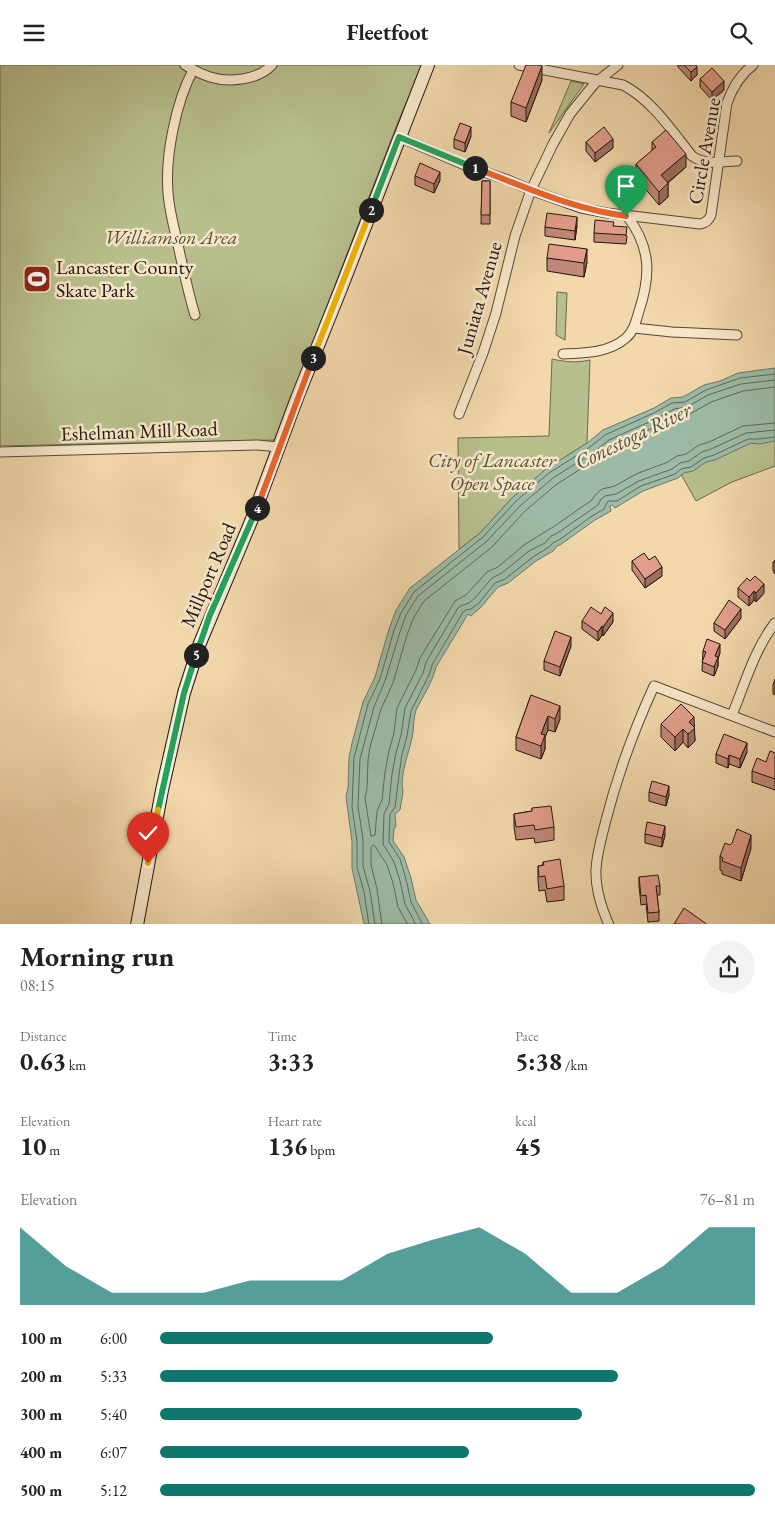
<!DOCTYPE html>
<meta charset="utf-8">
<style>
:root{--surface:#fff;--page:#f2f2f2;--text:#222;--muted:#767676;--accent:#0f766e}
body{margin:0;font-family:"EB Garamond",serif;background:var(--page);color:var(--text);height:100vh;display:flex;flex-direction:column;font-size:19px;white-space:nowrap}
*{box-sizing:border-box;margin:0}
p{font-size:16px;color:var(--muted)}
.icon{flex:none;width:28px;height:28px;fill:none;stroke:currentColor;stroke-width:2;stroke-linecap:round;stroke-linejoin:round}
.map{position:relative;height:859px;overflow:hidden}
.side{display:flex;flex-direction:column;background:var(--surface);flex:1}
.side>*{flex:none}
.pin{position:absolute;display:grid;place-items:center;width:42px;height:42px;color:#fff;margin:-51px -21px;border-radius:50% 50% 50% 0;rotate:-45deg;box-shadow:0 0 5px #0007}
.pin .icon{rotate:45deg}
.km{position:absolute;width:25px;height:25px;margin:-12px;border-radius:50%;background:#222;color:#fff;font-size:14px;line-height:25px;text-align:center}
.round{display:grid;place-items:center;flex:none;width:52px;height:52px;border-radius:26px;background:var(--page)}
.overview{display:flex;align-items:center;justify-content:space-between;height:85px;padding:0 20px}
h1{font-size:28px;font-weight:700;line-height:38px}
.figures{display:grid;grid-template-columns:repeat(3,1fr);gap:8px;height:85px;padding:5px 20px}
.figures div{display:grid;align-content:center}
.figures b{font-size:25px;font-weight:700}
.figures small{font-size:14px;font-weight:400}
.figures p{font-size:14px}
.chart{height:140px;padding:10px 20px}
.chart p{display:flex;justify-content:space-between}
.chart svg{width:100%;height:90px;margin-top:5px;fill:var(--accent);opacity:.7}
ul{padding:0 20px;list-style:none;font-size:16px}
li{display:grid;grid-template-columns:80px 60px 1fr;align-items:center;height:38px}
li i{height:12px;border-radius:6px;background:var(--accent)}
header{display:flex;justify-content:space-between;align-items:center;height:65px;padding:0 20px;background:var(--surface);font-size:22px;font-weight:700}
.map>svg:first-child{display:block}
.green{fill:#b7bf8c;stroke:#6c6a4e}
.water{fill:#9cbaa6;stroke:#6b786a}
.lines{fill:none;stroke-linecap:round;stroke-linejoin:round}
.shore{stroke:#5f685b;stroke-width:1}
.minor-casing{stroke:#564637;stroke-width:11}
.secondary-casing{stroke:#221510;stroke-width:14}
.minor{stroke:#f7e6c8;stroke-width:9}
.secondary{stroke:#f7e6c8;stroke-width:12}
.wall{fill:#c28878;stroke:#221510}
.shaded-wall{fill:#9e6f61;stroke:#221510}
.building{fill:#e29e8b;stroke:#221510}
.split-1-casing{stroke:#fff;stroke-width:10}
.split-2-casing{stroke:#fff;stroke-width:10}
.split-3-casing{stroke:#fff;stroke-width:10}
.split-4-casing{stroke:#fff;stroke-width:10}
.split-5-casing{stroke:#fff;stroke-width:10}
.split-6-casing{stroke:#fff;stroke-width:10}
.split-7-casing{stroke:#fff;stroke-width:10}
.split-1{stroke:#f0652b;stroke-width:6}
.split-2{stroke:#22a559;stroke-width:6}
.split-3{stroke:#f5b400;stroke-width:6}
.split-4{stroke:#f0652b;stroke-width:6}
.split-5{stroke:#22a559;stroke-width:6}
.split-6{stroke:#22a559;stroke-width:6}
.split-7{stroke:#f5b400;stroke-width:6}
.labels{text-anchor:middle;stroke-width:5;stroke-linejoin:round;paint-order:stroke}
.street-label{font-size:20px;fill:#221510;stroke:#f7e6c8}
.park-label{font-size:20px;font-style:italic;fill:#56503b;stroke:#f7e6c8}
.poi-label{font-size:20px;fill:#221510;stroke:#f7e6c8;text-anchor:start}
.water-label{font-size:21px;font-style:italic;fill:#4d4f44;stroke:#f7e6c8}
</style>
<header><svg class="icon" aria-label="menu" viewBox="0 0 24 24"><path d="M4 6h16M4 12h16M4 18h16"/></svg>Fleetfoot<svg class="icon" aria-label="search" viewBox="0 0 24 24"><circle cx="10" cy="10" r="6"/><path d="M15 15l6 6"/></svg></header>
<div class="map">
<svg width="775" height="860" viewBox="0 0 775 860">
<rect width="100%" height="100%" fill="#f2d8ab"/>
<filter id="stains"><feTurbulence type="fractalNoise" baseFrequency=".004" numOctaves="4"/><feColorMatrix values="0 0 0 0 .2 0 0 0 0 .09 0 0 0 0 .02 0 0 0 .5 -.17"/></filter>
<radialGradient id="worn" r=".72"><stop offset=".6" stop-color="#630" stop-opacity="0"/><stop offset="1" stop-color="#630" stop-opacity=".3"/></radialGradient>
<!-- green -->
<g class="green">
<polygon points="0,0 422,0 398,57 275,375 0,381"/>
<polygon points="571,16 584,19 549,68"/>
<polygon points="557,227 567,228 565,275 556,270"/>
<path d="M552 294C566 297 576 298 590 295L587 378 546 404 531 417 512 433 480 468 459 484 458 373 549 371Z"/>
<polygon points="775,356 775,401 732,417 696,436 673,395"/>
</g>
<!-- water -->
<path class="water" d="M775 303V376L759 379 751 378 715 395 706 397 693 406 684 408 678 413 643 426 615 443 612 440 610 441 611 446 595 455 560 480 557 481 553 486 536 496 508 518 498 522 482 541 471 551 468 549 436 602C432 618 423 631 416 645 413 654 414 664 412 673 409 688 399 711 403 727L400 745 395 749 396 761 394 764 393 776 404 792 411 813 416 835 430 859H364L352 803V777L346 731 348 723 349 693 352 678 363 637 375 612 389 564 396 545 410 523 480 468 512 433 546 404 587 378 603 365 654 343 671 333 683 332 704 320 720 316 738 308Z"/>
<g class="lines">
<!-- shore -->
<g class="shore">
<polyline points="775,322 743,326 711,337 690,349 677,352 613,381 598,393 557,419 525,446 492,482 424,536 413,554 407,570 393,618 381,644 370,682 368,695 367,724 365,733 371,771 373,771 375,770 377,746 382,735 385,707 389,686 394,668 397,643 416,605 420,593 455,536 466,530 487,507 498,502 524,480 553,462 592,435 596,429 602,424 615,421 636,409 668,397 677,391 686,389 699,380 709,377 743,361 775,358"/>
<polyline points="369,860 364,827 357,802 357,776 352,742 354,693 368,639 380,614 394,565 401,548 414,527 483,472 516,436 549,408 590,382 605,370 656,347 672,338 685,337 706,325 740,313 775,309"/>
<polyline points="375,860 370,826 363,801 363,775 358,741 360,694 374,642 385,616 400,567 406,550 418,531 487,476 520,441 553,413 594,387 609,375 658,353 674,344 687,342 708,330 741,319 775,315"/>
<polyline points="382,860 377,824 371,800 371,782 373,780 375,781 387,800 393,818 398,842 408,860"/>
<polyline points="416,860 405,839 400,816 394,797 383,779 384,749 389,739 392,709 396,688 401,670 405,643 423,608 426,597 458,543 463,540 469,538 474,534 492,513 502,508 529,486 545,478 551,471 556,469 598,440 601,434 605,431 616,429 639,416 672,404 680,398 689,396 702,387 711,384 746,368 775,365"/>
<polyline points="423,860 411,837 406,814 400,794 389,777 390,749 395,742 399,710 402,689 407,671 411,646 429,610 432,600 463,547 466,545 471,544 479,538 495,518 505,514 533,492 549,482 554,477 559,475 592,451 604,444 608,436 617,436 641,421 675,409 681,404 691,402 704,393 714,390 748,374 759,374 775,372"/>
</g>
<defs>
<g id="minor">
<path d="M185 0C193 5 201 9 210 12 229 18 258 15 272 0"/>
<path d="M519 0 623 20C652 35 672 66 692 91 707 101 720 96 737 96"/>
<path d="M193 5C176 37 165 91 168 127 169 145 174 162 178 180 183 203 188 227 195 250"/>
<path d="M399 72 467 101 508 115 531 125 581 143 607 148 700 159C706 158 709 155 711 150L727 38C732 24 741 9 753 0"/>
<polyline points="634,263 672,267 737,270"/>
<path d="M563 289C584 288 609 288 626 273 634 266 636 256 639 246 651 210 651 182 627 151"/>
<polyline points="459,349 483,288 496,248 515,171 531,125 553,79 570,49 595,18 618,0"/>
<polyline points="0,387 257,380 279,382"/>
<path d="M732 650C745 619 754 585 775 558"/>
<path d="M609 860C601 842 595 824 596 804 597 787 602 771 606 755 618 708 634 665 654 621L775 667"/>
</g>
<polyline id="secondary" points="137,860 162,725 184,628 200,578 252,454 297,333 342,221 428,0"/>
</defs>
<!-- minor casing -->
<use href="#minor" class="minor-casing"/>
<!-- secondary casing -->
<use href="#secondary" class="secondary-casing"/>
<!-- minor -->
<use href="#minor" class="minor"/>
<!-- secondary -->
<use href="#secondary" class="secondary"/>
</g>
<!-- wall -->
<g class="wall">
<polygon points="678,0 696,0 697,10 691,16 678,2"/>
<polygon points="700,14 724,25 712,35 700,22"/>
<polygon points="542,15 526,57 511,51 511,37"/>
<polygon points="471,71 465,87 454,83 454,74"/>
<polygon points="586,77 613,83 595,97 586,86"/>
<polygon points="652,77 686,102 668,118 668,132 659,140 636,113 636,99 652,86"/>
<polygon points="415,111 440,115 434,128 415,120"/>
<polygon points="482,116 490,116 490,159 481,159"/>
<polygon points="577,161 575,175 545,171 545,162"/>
<polygon points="614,161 627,171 626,179 594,177 594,168"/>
<polygon points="547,193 587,197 584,212 547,206"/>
<polygon points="649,495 662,511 645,523 632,505 632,496"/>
<polygon points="775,495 775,509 773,506 773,497"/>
<polygon points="738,523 764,528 756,537 754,535 749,541 738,532"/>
<polygon points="741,553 725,574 714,566 714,558"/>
<polygon points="582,556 613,557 603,571 602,570 598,576 582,564"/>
<polygon points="571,581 560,611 544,605 544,596"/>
<polygon points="703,586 720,588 718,594 718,601 714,611 702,606"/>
<polygon points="775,614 775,630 773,629 773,620"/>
<polygon points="531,630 560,654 555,667 548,665 545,672 545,684 541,694 516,685 516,672"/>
<polygon points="661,659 694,662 695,676 688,683 683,677 675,686 661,672"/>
<polygon points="747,687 740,703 729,699 728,703 716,698 716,689"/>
<polygon points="775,688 775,725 752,717 752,706 766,697"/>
<polygon points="649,727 669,730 666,741 649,736"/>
<polygon points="532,743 554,762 554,775 535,778 534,773 516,775 514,762 514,749 532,746"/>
<polygon points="645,769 665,770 662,782 645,778"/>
<polygon points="730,780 751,783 741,816 722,809 722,806 720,805 720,791"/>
<polygon points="543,797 564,821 564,835 547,837 545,825 539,826 538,815 538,801 543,800"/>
<polygon points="639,812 660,821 660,830 657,830 659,847 659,856 648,857 646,839 641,840 639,821"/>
</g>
<!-- shaded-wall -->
<g class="shaded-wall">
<polygon points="542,1 542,15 526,57 526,43"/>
<polygon points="697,2 697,10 691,16 691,7"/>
<polygon points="724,16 724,25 712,35 712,27"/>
<polygon points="471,62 471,71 465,87 465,78"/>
<polygon points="613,74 613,83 595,97 595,88"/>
<polygon points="686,89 686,102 661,123 661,110"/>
<polygon points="440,107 440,115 434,128 434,119"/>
<polygon points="668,118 668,132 659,140 659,127"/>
<polygon points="577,152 577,161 575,175 575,166"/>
<polygon points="587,184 587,197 584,212 584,198"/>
<polygon points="662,502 662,511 645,523 645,514"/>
<polygon points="764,519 764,528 756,537 756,528"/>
<polygon points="754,526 754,535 749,541 749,532"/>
<polygon points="741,544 741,553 725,574 725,565"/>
<polygon points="613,548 613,557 603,571 603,562"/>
<polygon points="602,561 602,570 598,576 598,567"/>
<polygon points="571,572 571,581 560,611 560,602"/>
<polygon points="720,579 720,588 718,594 718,601 714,611 715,591"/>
<polygon points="560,641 560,654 555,667 555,654"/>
<polygon points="548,651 548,665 545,672 545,684 541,694 541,669"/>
<polygon points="694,652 695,676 688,683 688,669 689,657"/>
<polygon points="683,664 683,677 675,686 675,672"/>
<polygon points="747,678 747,687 740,703 740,694"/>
<polygon points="729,690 729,699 728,703 728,694"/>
<polygon points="669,721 669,730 666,741 666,732"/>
<polygon points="665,761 665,770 662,782 662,773"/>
<polygon points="751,770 751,783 741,816 741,803"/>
</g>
<!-- building -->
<g class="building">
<polygon points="526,0 539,0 542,1 526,43 511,37"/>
<polygon points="684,0 696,0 697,2 691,7"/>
<polygon points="712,3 724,16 712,27 700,14"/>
<polygon points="460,58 471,62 465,78 454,74"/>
<polygon points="604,62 613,74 595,88 586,77"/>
<polygon points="666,65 686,89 661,110 668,118 659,127 636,99 656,82 652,77"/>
<polygon points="420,98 440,107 434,119 415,111"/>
<polygon points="482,116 490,116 490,150 481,150"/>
<polygon points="547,148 577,152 575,166 545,162"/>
<polygon points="595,155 614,157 613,161 627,162 626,170 594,168"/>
<polygon points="549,179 587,184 584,198 547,193"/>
<polygon points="644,488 649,495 655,491 662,502 645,514 632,496"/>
<polygon points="755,511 764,519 756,528 754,526 749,532 738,523 747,513 750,516"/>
<polygon points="729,535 741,544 725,565 714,558"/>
<polygon points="591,542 601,549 605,542 613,548 603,562 602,561 598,567 582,556"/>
<polygon points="555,566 571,572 560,602 544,596"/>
<polygon points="707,574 720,579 715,591 718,592 714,602 702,597 706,587 703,586"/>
<polygon points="531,630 560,641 555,654 548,651 541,669 545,670 541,681 516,672"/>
<polygon points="681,639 694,652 689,657 695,663 688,669 683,664 675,672 661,659"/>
<polygon points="724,669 747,678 740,694 729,690 728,694 716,689"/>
<polygon points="770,686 775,688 775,714 752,706 757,693 766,697"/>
<polygon points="652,716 669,721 666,732 649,727"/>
<polygon points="551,741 554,762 535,765 534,760 516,762 514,749 532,746 532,743"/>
<polygon points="647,757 665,761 662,773 645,769"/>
<polygon points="737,764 751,770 741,803 722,796 723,793 720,791 725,778 730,780 732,778"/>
<polygon points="560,794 564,821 547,824 545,811 539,812 538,801 544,800 543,797"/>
<polygon points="658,810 660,821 656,821 659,847 648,848 646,830 641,831 639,812"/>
<polygon points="684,843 708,860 674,859"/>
</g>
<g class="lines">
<defs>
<path id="split-1" d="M475 103C526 122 572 144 626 151"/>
<polyline id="split-2" points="371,145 399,72 475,103"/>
<polyline id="split-3" points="313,293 371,145"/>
<polyline id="split-4" points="257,443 313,293"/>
<polyline id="split-5" points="196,590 210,550 257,443"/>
<polyline id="split-6" points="158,745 184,628 196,590"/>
<polyline id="split-7" points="148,798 158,745"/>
</defs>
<!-- split-1 casing -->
<use href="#split-1" class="split-1-casing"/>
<!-- split-2 casing -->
<use href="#split-2" class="split-2-casing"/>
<!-- split-3 casing -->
<use href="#split-3" class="split-3-casing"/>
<!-- split-4 casing -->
<use href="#split-4" class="split-4-casing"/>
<!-- split-5 casing -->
<use href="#split-5" class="split-5-casing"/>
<!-- split-6 casing -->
<use href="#split-6" class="split-6-casing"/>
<!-- split-7 casing -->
<use href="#split-7" class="split-7-casing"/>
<!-- split-1 -->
<use href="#split-1" class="split-1"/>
<!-- split-2 -->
<use href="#split-2" class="split-2"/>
<!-- split-3 -->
<use href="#split-3" class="split-3"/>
<!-- split-4 -->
<use href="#split-4" class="split-4"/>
<!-- split-5 -->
<use href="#split-5" class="split-5"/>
<!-- split-6 -->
<use href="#split-6" class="split-6"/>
<!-- split-7 -->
<use href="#split-7" class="split-7"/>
</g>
<!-- icons -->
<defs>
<symbol id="stadium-square" viewBox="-11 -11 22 22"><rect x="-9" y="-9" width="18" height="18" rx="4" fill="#8f2418" stroke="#f7e6c8"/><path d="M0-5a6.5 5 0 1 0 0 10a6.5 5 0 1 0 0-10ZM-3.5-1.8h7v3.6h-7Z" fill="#fff"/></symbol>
</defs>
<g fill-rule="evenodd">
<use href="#stadium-square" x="21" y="198" width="32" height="32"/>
</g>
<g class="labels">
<!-- street labels -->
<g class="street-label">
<text transform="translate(704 86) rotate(-80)" y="7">Circle Avenue</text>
<text transform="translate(479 233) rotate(-74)" y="7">Juniata Avenue</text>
<text transform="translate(139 366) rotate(-2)" y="7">Eshelman Mill Road</text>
<text transform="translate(208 510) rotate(-67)" y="7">Millport Road</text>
</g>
<!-- park labels -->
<g class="park-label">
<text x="171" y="179">Williamson Area</text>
<text x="492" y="402">City of Lancaster<tspan x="492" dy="23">Open Space</tspan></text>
</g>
<!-- poi labels -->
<g class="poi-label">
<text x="56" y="209">Lancaster County<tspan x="56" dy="23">Skate Park</tspan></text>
</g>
<!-- water labels -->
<g class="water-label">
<text transform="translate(633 371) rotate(-26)" y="7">Conestoga River</text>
</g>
</g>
<rect width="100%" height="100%" filter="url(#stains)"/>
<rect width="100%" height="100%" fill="url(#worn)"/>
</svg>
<div class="pin" style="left:626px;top:151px;background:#1e9e55"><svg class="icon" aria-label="arrive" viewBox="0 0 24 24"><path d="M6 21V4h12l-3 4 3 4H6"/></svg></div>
<div class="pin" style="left:148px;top:798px;background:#d93025"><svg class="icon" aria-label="check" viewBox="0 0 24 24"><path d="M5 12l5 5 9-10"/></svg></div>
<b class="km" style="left:475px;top:103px">1</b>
<b class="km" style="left:371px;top:145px">2</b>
<b class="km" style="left:313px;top:293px">3</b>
<b class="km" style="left:257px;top:443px">4</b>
<b class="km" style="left:196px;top:590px">5</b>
</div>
<section class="side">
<div class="overview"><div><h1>Morning run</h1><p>08:15</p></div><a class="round"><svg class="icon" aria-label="share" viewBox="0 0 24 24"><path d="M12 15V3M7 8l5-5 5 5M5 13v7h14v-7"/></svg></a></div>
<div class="figures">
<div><p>Distance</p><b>0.63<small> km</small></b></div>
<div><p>Time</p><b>3:33</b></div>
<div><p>Pace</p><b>5:38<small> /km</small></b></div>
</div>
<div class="figures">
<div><p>Elevation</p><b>10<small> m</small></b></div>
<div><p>Heart rate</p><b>136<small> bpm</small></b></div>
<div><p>kcal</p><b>45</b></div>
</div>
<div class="chart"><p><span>Elevation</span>76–81 m</p>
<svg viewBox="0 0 160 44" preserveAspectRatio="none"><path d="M0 44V6L10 25L20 38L30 38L40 38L50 32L60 32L70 32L80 19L90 12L100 6L110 19L120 38L130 38L140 25L150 6L160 6V44z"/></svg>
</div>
<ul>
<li><b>100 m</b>6:00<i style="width:56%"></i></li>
<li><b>200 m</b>5:33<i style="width:77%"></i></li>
<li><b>300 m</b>5:40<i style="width:71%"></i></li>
<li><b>400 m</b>6:07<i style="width:52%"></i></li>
<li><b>500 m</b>5:12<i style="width:100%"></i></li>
</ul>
</section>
